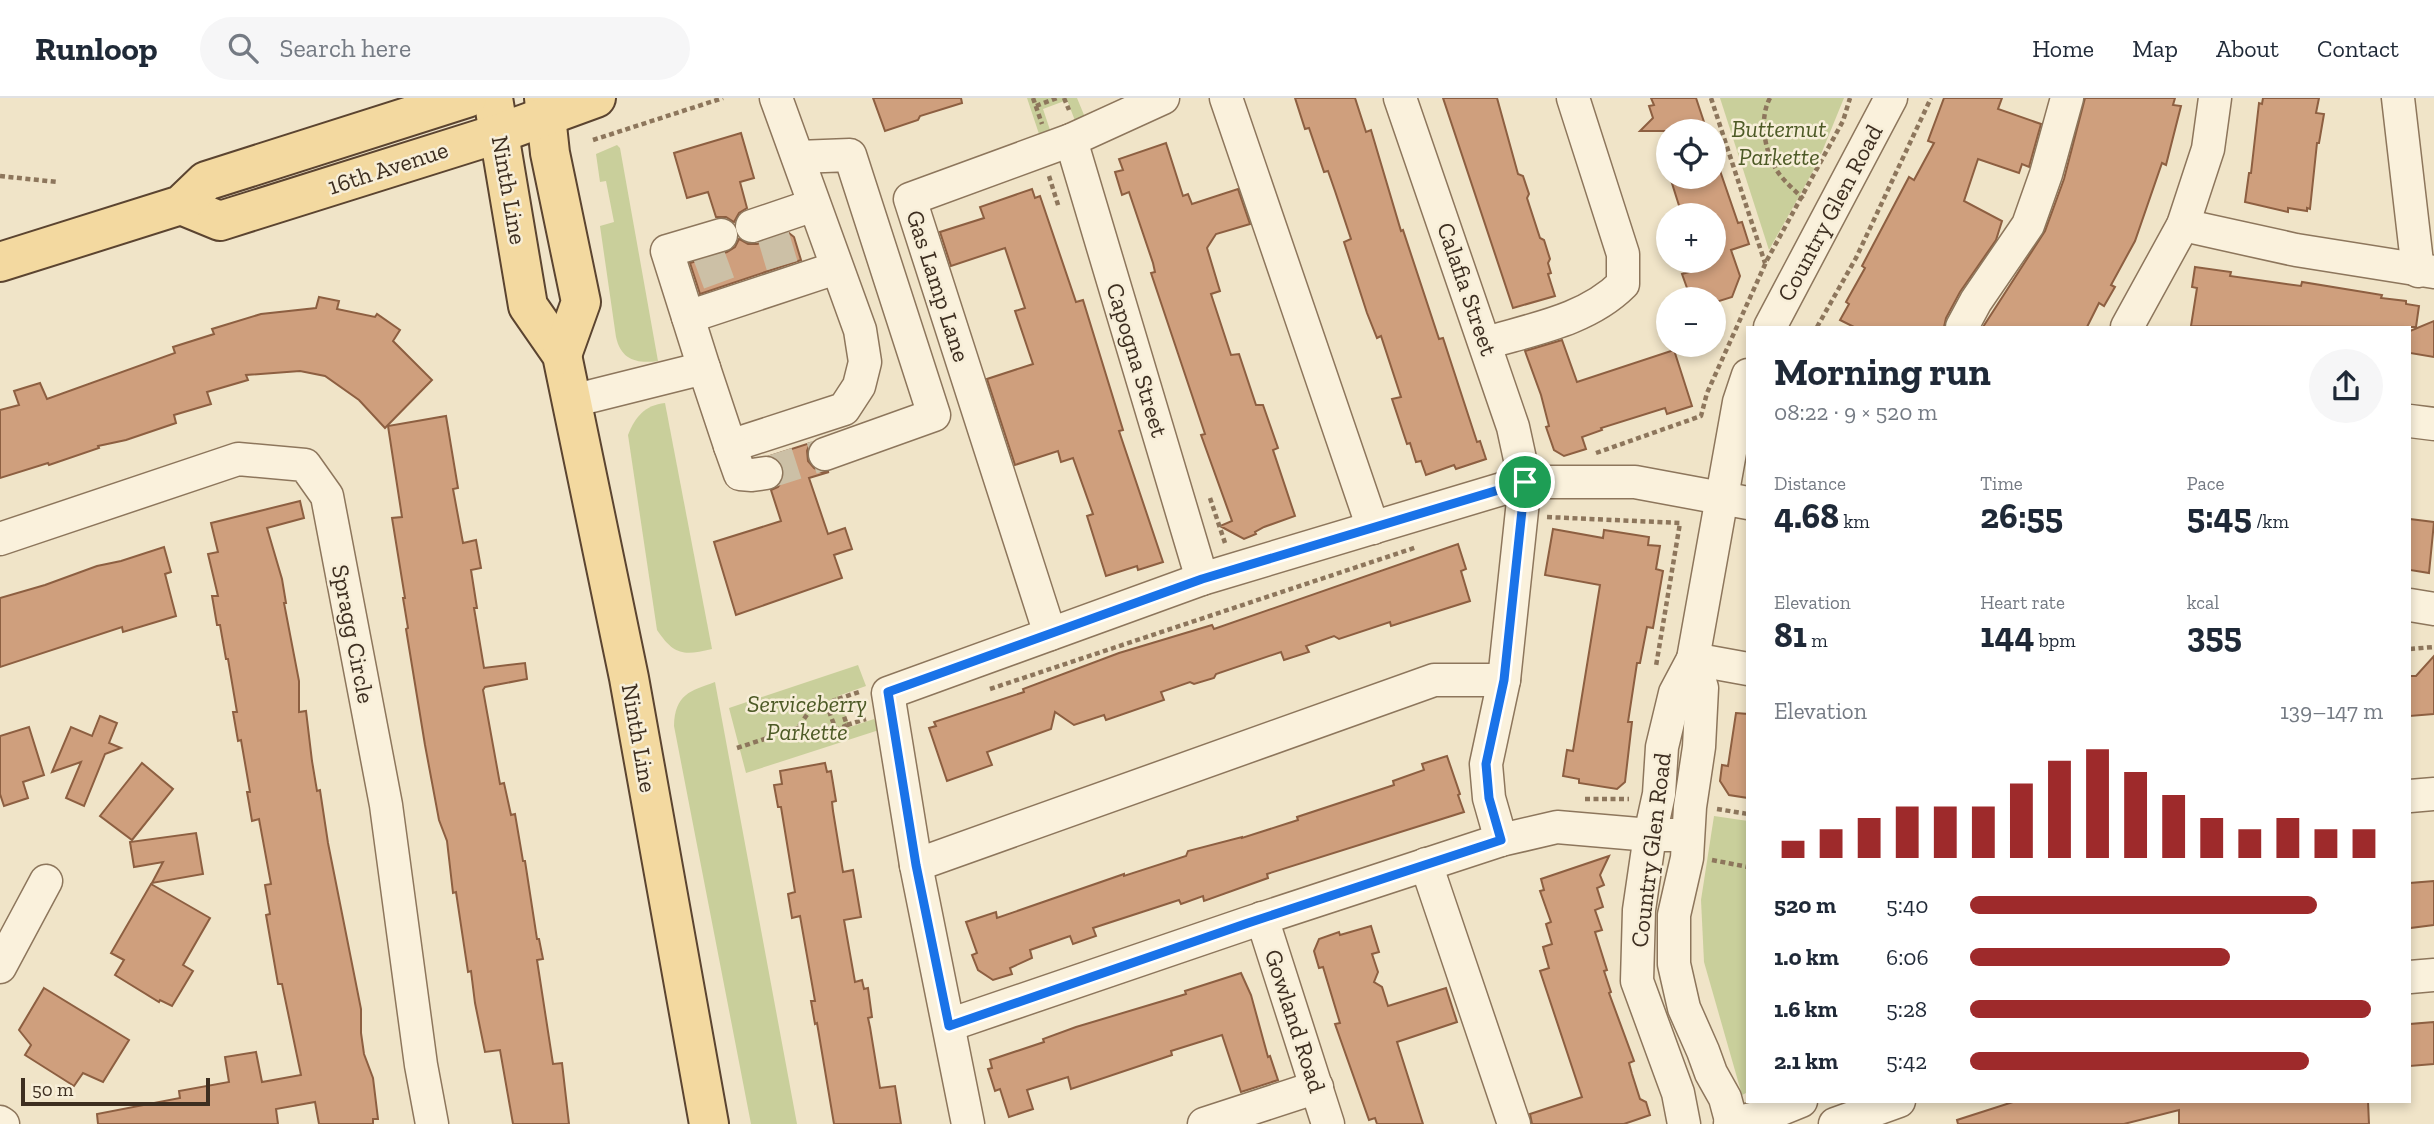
<!DOCTYPE html>
<meta charset="utf-8">
<style>
:root{--surface:#fff;--page:#f6f6f7;--text:#1f2937;--muted:#747a83;--line:#e0e1e3;--accent:#9e2a2b}
body{margin:0;font-family:"Zilla Slab",serif;background:var(--page);color:var(--text);height:100vh;display:flex;flex-direction:column;font-size:26px;white-space:nowrap}
*{box-sizing:border-box;margin:0}
p{font-size:23px;color:var(--muted)}
.icon{flex:none;width:38px;height:38px;fill:none;stroke:currentColor;stroke-width:2;stroke-linecap:round;stroke-linejoin:round}
.map{position:relative;flex:1;overflow:hidden}
.side{position:absolute;left:1746px;top:228px;width:665px;height:777px;display:flex;flex-direction:column;background:var(--surface);border-radius:0px;box-shadow:0 4px 10px #0003}
.side>*{flex:none}
.tools{position:absolute;left:1656px;top:21px;display:grid;gap:14px}
.tools a{display:grid;place-items:center;width:70px;height:70px;border-radius:50%;background:var(--surface);box-shadow:0 4px 10px #0003;font-size:35px}
.scale{position:absolute;left:21px;bottom:18px;width:189px;box-sizing:border-box;padding-left:7px;border:4px solid #3d2e20;border-top:0;font-size:19px;line-height:24px;white-space:nowrap;color:#3d2e20;-webkit-text-stroke:5px #f7eed8;paint-order:stroke}
.pin{position:absolute;display:grid;place-items:center;width:60px;height:60px;color:#fff;margin:-30px;border:4px solid #fff;border-radius:50%;box-shadow:0 2px 7px #0007}
.round{display:grid;place-items:center;flex:none;width:74px;height:74px;border-radius:37px;background:var(--page)}
.overview{display:flex;align-items:center;justify-content:space-between;height:119px;padding:0 28px}
h1{font-size:38px;font-weight:800;line-height:52px}
.figures{display:grid;grid-template-columns:repeat(3,1fr);gap:10px;height:119px;padding:7px 28px}
.figures div{display:grid;align-content:center}
.figures b{font-size:35px;font-weight:800}
.figures small{font-size:19px;font-weight:400}
.figures p{font-size:19px}
.chart{height:196px;padding:14px 28px}
.chart p{display:flex;justify-content:space-between}
.chart svg{width:100%;height:126px;margin-top:7px;stroke:var(--accent);stroke-width:6}
ul{padding:0 28px;list-style:none;font-size:23px}
li{display:grid;grid-template-columns:112px 84px 1fr;align-items:center;height:52px}
li i{height:18px;border-radius:9px;background:var(--accent)}
header{display:flex;align-items:center;gap:42px;box-sizing:border-box;height:98px;padding:0 35px;background:var(--surface);border-bottom:2px solid var(--line)}
header strong{font-size:33px}
nav{display:flex;gap:38px;margin-inline-start:auto;font-size:24px}
.search{width:490px;height:63px;background:var(--page);display:flex;align-items:center;gap:18px;box-sizing:border-box;padding:0 24px;border-radius:38px;color:var(--muted);font-size:26px}
.map>svg:first-child{display:block}
.green{fill:#c9cf9b}
.building{fill:#cf9f7d;stroke:#8d5f41;stroke-width:2}
.lines{fill:none;stroke-linecap:round;stroke-linejoin:round}
.minor-tunnel{stroke:#ccc0a6;stroke-width:32;stroke-dasharray:32 16;stroke-linecap:butt}
.minor-casing{stroke:#8d765c;stroke-width:35}
.major-casing{stroke:#5b4430;stroke-width:42}
.path{stroke:#8d765c;stroke-width:4.5;stroke-dasharray:5 3.5;stroke-linecap:butt}
.minor{stroke:#faf1dc;stroke-width:32}
.major{stroke:#f3d9a0;stroke-width:38}
.route-casing{stroke:#fff;stroke-width:14}
.route{stroke:#1a73e8;stroke-width:9}
.labels{text-anchor:middle;stroke-width:5;stroke-linejoin:round;paint-order:stroke}
.park-label{font-size:24px;font-style:italic;fill:#4d5a26;stroke:#f7eed8}
.street-label{font-size:24px;fill:#3d2e20;stroke:#f7eed8}
</style>
<header>
<strong>Runloop</strong>
<div class="search"><svg class="icon" aria-label="search" viewBox="0 0 24 24"><circle cx="10" cy="10" r="6"/><path d="M15 15l6 6"/></svg>Search here</div>
<nav><a>Home</a><a>Map</a><a>About</a><a>Contact</a></nav>
</header>
<div class="map">
<svg width="2434" height="1026" viewBox="0 0 2434 1026">
<rect width="100%" height="100%" fill="#f0e4c8"/>
<!-- green -->
<g class="green">
<polygon points="1027,0 1077,0 1089,29 1079,33 1067,2 1043,11 1053,41 1042,45"/>
<polygon points="1720,0 1844,0 1817,66 1769,152"/>
<path d="M617 47 620 50 658 263C637 266 621 262 616 239L600 128 614 124 606 83 600 84 596 56Z"/>
<path d="M665 305 712 551C683 558 674 557 657 532L628 337C635 319 645 307 665 305Z"/>
<polygon points="858,567 866,588 838,598 850,629 874,621 879,632 746,675 729,610"/>
<path d="M715 584 797 1026H751L674 628C675 596 690 593 715 584Z"/>
<polygon points="1714,718 1748,723 1748,994 1742,997 1704,864 1701,802"/>
</g>
<!-- building -->
<g class="building">
<polygon points="873,0 961,0 962,5 920,18 918,22 885,33"/>
<polygon points="1295,0 1355,0 1366,34 1371,32 1401,133 1403,132 1439,241 1443,240 1477,344 1480,343 1486,361 1456,371 1454,367 1426,377 1421,363 1416,364 1410,345 1407,346 1392,301 1401,299 1381,238 1377,240 1367,215 1344,144 1351,141 1335,93 1328,73 1324,74 1309,30 1305,31"/>
<polygon points="1443,0 1497,0 1518,76 1523,78 1529,96 1527,100 1540,140 1544,142 1550,161 1548,165 1551,175 1548,176 1555,198 1513,210"/>
<polygon points="1651,0 1696,0 1707,33 1640,33 1653,20 1649,8 1654,7"/>
<polygon points="1944,0 2002,0 1998,11 2041,26 2029,69 2022,66 2019,75 1978,61 1964,103 2002,123 1996,142 1960,194 1946,220 1944,229 1854,229 1840,222 1849,206 1846,204 1865,170 1862,168 1909,79 1914,82 1934,45 1928,43"/>
<polygon points="2085,0 2175,0 2173,7 2181,8 2166,67 2162,65 2135,143 2111,187 2115,189 2104,208 2099,205 2087,229 1983,229 2045,133 2064,81"/>
<polygon points="2263,0 2319,0 2316,15 2324,16 2319,45 2317,45 2310,111 2307,110 2307,113 2288,110 2288,114 2245,104 2249,75 2251,75 2259,5 2262,6"/>
<polygon points="741,35 754,80 740,84 747,110 739,115 734,124 726,119 716,119 708,94 687,100 674,55"/>
<polygon points="1166,45 1183,98 1188,96 1192,106 1238,91 1250,126 1216,136 1207,150 1220,193 1211,196 1231,257 1239,256 1256,307 1263,307 1278,350 1273,352 1295,418 1264,429 1255,434 1256,436 1244,441 1220,428 1232,423 1201,337 1205,336 1151,175 1155,174 1153,165 1130,97 1129,94 1122,97 1115,74 1123,72 1119,61"/>
<polygon points="1713,64 1717,64 1738,125 1742,124 1749,146 1731,152 1740,178 1732,199 1713,205 1713,201 1691,201 1682,176 1696,172 1693,163 1713,163 1713,117 1682,117 1670,79 1713,79"/>
<polygon points="1032,91 1035,100 1040,98 1076,204 1083,202 1123,332 1119,333 1163,464 1138,472 1137,468 1106,478 1087,418 1093,416 1073,360 1061,364 1058,353 1015,367 987,281 1033,266 1015,213 1025,210 1005,150 951,168 940,134 984,120 980,109"/>
<polygon points="789,135 794,139 801,162 700,196 690,165 727,154 735,149 739,141 748,146 757,146"/>
<polygon points="2195,169 2231,174 2230,178 2301,188 2302,184 2382,197 2381,200 2406,203 2406,206 2419,208 2416,229 2191,228 2197,190 2192,189"/>
<polygon points="319,199 339,203 337,211 375,219 377,216 400,232 393,243 432,282 385,330 359,302 325,278 300,273 246,277 248,282 207,294 211,306 174,317 176,325 126,342 98,348 99,350 49,367 48,365 0,380 0,312 19,307 14,293 40,285 47,301 175,255 173,249 214,236 212,231 261,216 316,210"/>
<polygon points="2434,223 2434,259 2410,255 2410,233"/>
<polygon points="1562,242 1577,284 1674,252 1692,308 1667,316 1665,310 1601,330 1602,332 1582,339 1586,351 1564,358 1554,352 1546,329 1549,328 1541,297 1525,253"/>
<polygon points="446,318 458,390 453,391 463,445 476,442 481,470 471,472 477,510 474,510 484,570 525,565 527,581 485,589 483,592 500,686 504,685 511,717 515,716 523,763 525,763 537,841 539,841 543,861 537,862 553,966 562,965 569,1026 513,1026 500,952 485,954 475,905 471,873 468,874 456,794 453,795 447,743 439,722 425,647 406,531 408,530 403,500 405,500 392,420 402,419 388,328"/>
<polygon points="810,345 807,353 808,363 814,370 821,374 829,374 809,380 828,436 845,430 852,451 834,457 842,480 736,517 714,444 781,423 771,392 778,389 783,382 784,372 780,363 770,358"/>
<polygon points="300,403 304,420 267,430 282,481 286,505 284,505 299,583 299,614 306,613 312,663 317,693 320,692 328,745 361,911 361,935 364,956 373,980 378,1021 373,1021 373,1026 319,1026 315,1004 276,1011 278,1026 98,1026 97,1016 180,1000 179,993 229,984 225,959 256,954 262,984 301,977 282,886 278,886 266,817 270,816 265,787 271,786 259,721 252,723 247,694 250,694 241,642 238,643 233,614 237,614 228,561 226,561 220,527 217,527 212,498 218,498 208,456 218,454 211,425"/>
<polygon points="2410,421 2434,424 2429,475 2410,472"/>
<polygon points="1553,431 1603,440 1604,432 1649,439 1648,447 1660,448 1656,471 1663,473 1653,530 1647,529 1640,565 1637,565 1628,624 1632,624 1625,684 1617,691 1579,685 1579,681 1563,678 1567,652 1573,653 1600,487 1545,477"/>
<polygon points="1458,446 1466,471 1461,473 1470,503 1391,528 1390,524 1339,541 1334,538 1306,548 1309,554 1284,562 1281,554 1216,576 1214,580 1194,586 1190,584 1161,594 1164,602 1106,622 1104,617 1074,627 1055,614 1051,631 987,654 992,667 947,683 929,630 936,628 934,624 1024,594 1023,591 1119,555 1212,527 1214,531"/>
<polygon points="164,449 171,474 165,476 176,518 123,534 122,529 0,569 0,500 45,487 97,468 121,463"/>
<polygon points="2434,558 2434,616 2410,618 2410,578 2416,578"/>
<polygon points="1736,615 1748,616 1748,700 1729,697 1720,683 1722,667 1728,668"/>
<polygon points="100,618 117,625 109,645 121,650 105,656 84,708 66,700 81,664 52,674 71,629 92,638"/>
<polygon points="29,629 44,677 23,684 28,700 4,708 0,696 0,638"/>
<polygon points="1447,658 1460,696 1458,697 1464,714 1267,776 1268,780 1204,803 1203,798 1181,806 1179,802 1093,830 1096,838 1073,846 1070,838 1030,852 1032,860 1010,870 1012,876 993,882 978,872 972,857 977,855 966,824 996,814 997,820 1124,776 1124,778 1186,758 1188,753 1242,739 1242,740 1298,722 1297,719 1394,687 1393,683 1424,672 1422,666"/>
<polygon points="142,665 173,691 132,742 100,718"/>
<polygon points="825,665 827,674 831,673 836,703 832,704 833,713 843,774 853,772 861,819 844,822 855,884 862,882 864,891 868,890 872,919 868,920 870,929 880,990 895,988 901,1026 834,1026 817,925 815,926 811,903 815,903 800,818 792,820 788,796 795,794 781,709 778,709 774,687 782,686 780,673"/>
<polygon points="196,735 203,776 152,785 163,764 134,769 130,744"/>
<polygon points="1609,758 1600,777 1604,787 1597,790 1603,809 1595,812 1602,832 1595,834 1607,872 1604,873 1611,894 1609,895 1634,963 1629,965 1632,976 1640,1001 1646,1004 1650,1017 1624,1026 1532,1026 1530,1016 1582,999 1540,873 1549,870 1543,849 1552,846 1546,826 1551,824 1540,793 1544,792 1541,781"/>
<polygon points="2434,783 2434,827 2410,830 2410,785"/>
<polygon points="151,786 210,820 183,867 193,873 172,908 160,902 159,904 115,877 124,862 111,855"/>
<polygon points="1371,828 1379,854 1372,856 1378,874 1374,884 1382,889 1388,908 1446,890 1457,924 1397,944 1423,1026 1377,1026 1375,1020 1369,1022 1335,926 1340,925 1323,869 1319,870 1314,853 1319,841 1339,834 1340,837"/>
<polygon points="1241,875 1251,897 1268,959 1270,958 1278,982 1241,994 1222,937 1171,953 1172,957 1071,991 1068,979 1027,992 1033,1011 1009,1019 1000,991 995,993 988,971 992,970 990,962 1044,944 1043,941 1076,929 1186,896 1185,893"/>
<polygon points="44,890 129,942 103,984 83,975 74,988 25,957 31,947 19,932"/>
<polygon points="2434,924 2434,966 2410,968 2410,926"/>
<polygon points="2016,1003 2368,1003 2369,1026 2179,1026 2179,1012 2124,1026 1958,1026 1957,1022"/>
</g>
<g class="lines">
<!-- minor-tunnel -->
<g class="minor-tunnel">
<polyline points="773,137 784,174"/>
<polyline points="708,155 722,193"/>
<polyline points="766,375 825,356"/>
</g>
<defs>
<g id="minor">
<polyline points="1226,0 1373,430"/>
<polyline points="1400,0 1513,329 1525,384 1504,582 1486,666 1489,700 1501,742"/>
<polyline points="2398,0 2418,173"/>
<polyline points="1071,42 1202,481"/>
<polyline points="798,59 850,57 934,317 825,356"/>
<polyline points="2183,127 2296,152 2434,174"/>
<polyline points="752,128 814,107"/>
<polyline points="688,219 836,170"/>
<polyline points="1770,229 1891,0"/>
<polyline points="1962,229 1976,203 2028,127 2046,76 2067,0"/>
<polyline points="2127,229 2183,127 2208,51 2215,0"/>
<path d="M1486 245C1533 231 1587 222 1623 186V156L1573 0"/>
<polyline points="704,270 667,153 721,137"/>
<polyline points="572,303 704,270 730,348 844,311 859,288 865,264 860,232 776,0"/>
<polyline points="2410,323 2434,326"/>
<polyline points="730,348 740,376 752,377 766,375"/>
<polyline points="0,441 238,361 305,367 327,398 386,707 421,967 432,1026"/>
<polyline points="2410,507 2434,511"/>
<polyline points="1050,536 910,101 1071,42 1163,0"/>
<polyline points="1693,561 1702,590 1699,649 1690,709 1687,760 1674,817 1674,866 1684,910 1703,953 1711,975 1725,1000 1732,1026"/>
<polyline points="1693,561 1748,571"/>
<polyline points="2410,698 2434,696"/>
<polyline points="1426,766 1514,1026"/>
<polyline points="916,767 1434,582 1504,582"/>
<polyline points="1262,820 1328,1026"/>
<polyline points="0,869 46,783"/>
<polyline points="2410,879 2434,877"/>
<polyline points="949,927 1248,825 1501,742 1557,729 1650,737 1687,737"/>
<polyline points="0,1024 3,1026"/>
<polyline points="968,1026 916,767 888,595 1202,481 1525,384 1635,384 1748,405"/>
<polyline points="1204,1026 1317,989"/>
<polyline points="1684,1026 1678,995 1637,883 1639,812 1650,737 1659,696 1662,649 1675,595 1693,561 1739,304 1748,277"/>
<polyline points="1730,1026 1764,1018 1801,1003"/>
<polyline points="1835,1026 1899,1003"/>
</g>
<g id="major">
<polyline points="493,0 528,208 562,257 629,580 709,1026"/>
<polyline points="544,0 550,55 581,204 562,257"/>
<polyline points="181,107 220,123 500,35 596,0"/>
<polyline points="0,164 181,107 206,83 467,0"/>
</g>
</defs>
<!-- minor casing -->
<use href="#minor" class="minor-casing"/>
<!-- major casing -->
<use href="#major" class="major-casing"/>
<!-- path -->
<g class="path">
<polyline points="1033,0 1042,26"/>
<polyline points="1064,0 1069,12"/>
<polyline points="1711,0 1765,165"/>
<path d="M1770 0C1759 20 1764 51 1776 71 1782 82 1795 92 1803 101"/>
<polyline points="1036,8 1057,0"/>
<polyline points="593,42 723,0"/>
<polyline points="0,78 57,84"/>
<polyline points="1049,78 1059,110"/>
<polyline points="1817,229 1856,160 1931,0"/>
<polyline points="1596,355 1701,318 1707,295 1767,162 1843,23 1850,0"/>
<polyline points="1210,400 1225,445"/>
<polyline points="1547,419 1680,425 1656,568"/>
<polyline points="2410,551 2434,549"/>
<polyline points="990,591 1417,449"/>
<polyline points="838,601 862,593"/>
<polyline points="826,605 836,632"/>
<polyline points="847,627 866,621"/>
<polyline points="737,650 798,630 813,635 836,632 847,627 838,601 810,612 798,630"/>
<polyline points="1585,701 1629,701"/>
<polyline points="1717,711 1748,716"/>
<polyline points="1712,762 1748,769"/>
</g>
<!-- minor -->
<use href="#minor" class="minor"/>
<!-- major -->
<use href="#major" class="major"/>
</g>
<g class="lines">
<defs>
<polygon id="route" points="1525,384 1504,582 1486,666 1489,700 1501,742 1248,825 949,928 916,767 888,594 1202,481"/>
</defs>
<!-- route casing -->
<use href="#route" class="route-casing"/>
<!-- route -->
<use href="#route" class="route"/>
</g>
<g class="labels">
<!-- park labels -->
<g class="park-label">
<text x="1779" y="39">Butternut<tspan x="1779" dy="28">Parkette</tspan></text>
<text x="807" y="614">Serviceberry<tspan x="807" dy="28">Parkette</tspan></text>
</g>
<!-- street labels -->
<g class="street-label">
<text transform="translate(388 70) rotate(-18)" y="8">16th Avenue</text>
<text transform="translate(509 92) rotate(80)" y="8">Ninth Line</text>
<text transform="translate(1830 115) rotate(-62)" y="8">Country Glen Road</text>
<text transform="translate(938 188) rotate(72)" y="8">Gas Lamp Lane</text>
<text transform="translate(1467 191) rotate(71)" y="8">Calafia Street</text>
<text transform="translate(1137 262) rotate(73)" y="8">Capogna Street</text>
<text transform="translate(353 536) rotate(79)" y="8">Spragg Circle</text>
<text transform="translate(639 640) rotate(80)" y="8">Ninth Line</text>
<text transform="translate(1651 752) rotate(-83)" y="8">Country Glen Road</text>
<text transform="translate(1295 923) rotate(72)" y="8">Gowland Road</text>
</g>
</g>
</svg>
<div class="tools">
<a><svg class="icon" aria-label="locate" viewBox="0 0 24 24"><circle cx="12" cy="12" r="6"/><path d="M12 2v4M12 18v4M2 12h4M18 12h4"/></svg></a>
<a>+</a>
<a>−</a>
</div>
<div class="scale">50 m</div>
<div class="pin" style="left:1525px;top:384px;background:#1e9e55"><svg class="icon" aria-label="arrive" viewBox="0 0 24 24"><path d="M6 21V4h12l-3 4 3 4H6"/></svg></div>
<section class="side">
<div class="overview"><div><h1>Morning run</h1><p>08:22 · 9 × 520 m</p></div><a class="round"><svg class="icon" aria-label="share" viewBox="0 0 24 24"><path d="M12 15V3M7 8l5-5 5 5M5 13v7h14v-7"/></svg></a></div>
<div class="figures">
<div><p>Distance</p><b>4.68<small> km</small></b></div>
<div><p>Time</p><b>26:55</b></div>
<div><p>Pace</p><b>5:45<small> /km</small></b></div>
</div>
<div class="figures">
<div><p>Elevation</p><b>81<small> m</small></b></div>
<div><p>Heart rate</p><b>144<small> bpm</small></b></div>
<div><p>kcal</p><b>355</b></div>
</div>
<div class="chart"><p><span>Elevation</span>139–147 m</p>
<svg viewBox="0 0 160 44" preserveAspectRatio="none"><path d="M5 44V38M15 44V34M25 44V30M35 44V26M45 44V26M55 44V26M65 44V18M75 44V10M85 44V6M95 44V14M105 44V22M115 44V30M125 44V34M135 44V30M145 44V34M155 44V34"/></svg>
</div>
<ul>
<li><b>520 m</b>5:40<i style="width:84%"></i></li>
<li><b>1.0 km</b>6:06<i style="width:63%"></i></li>
<li><b>1.6 km</b>5:28<i style="width:97%"></i></li>
<li><b>2.1 km</b>5:42<i style="width:82%"></i></li>
</ul>
</section>
</div>
